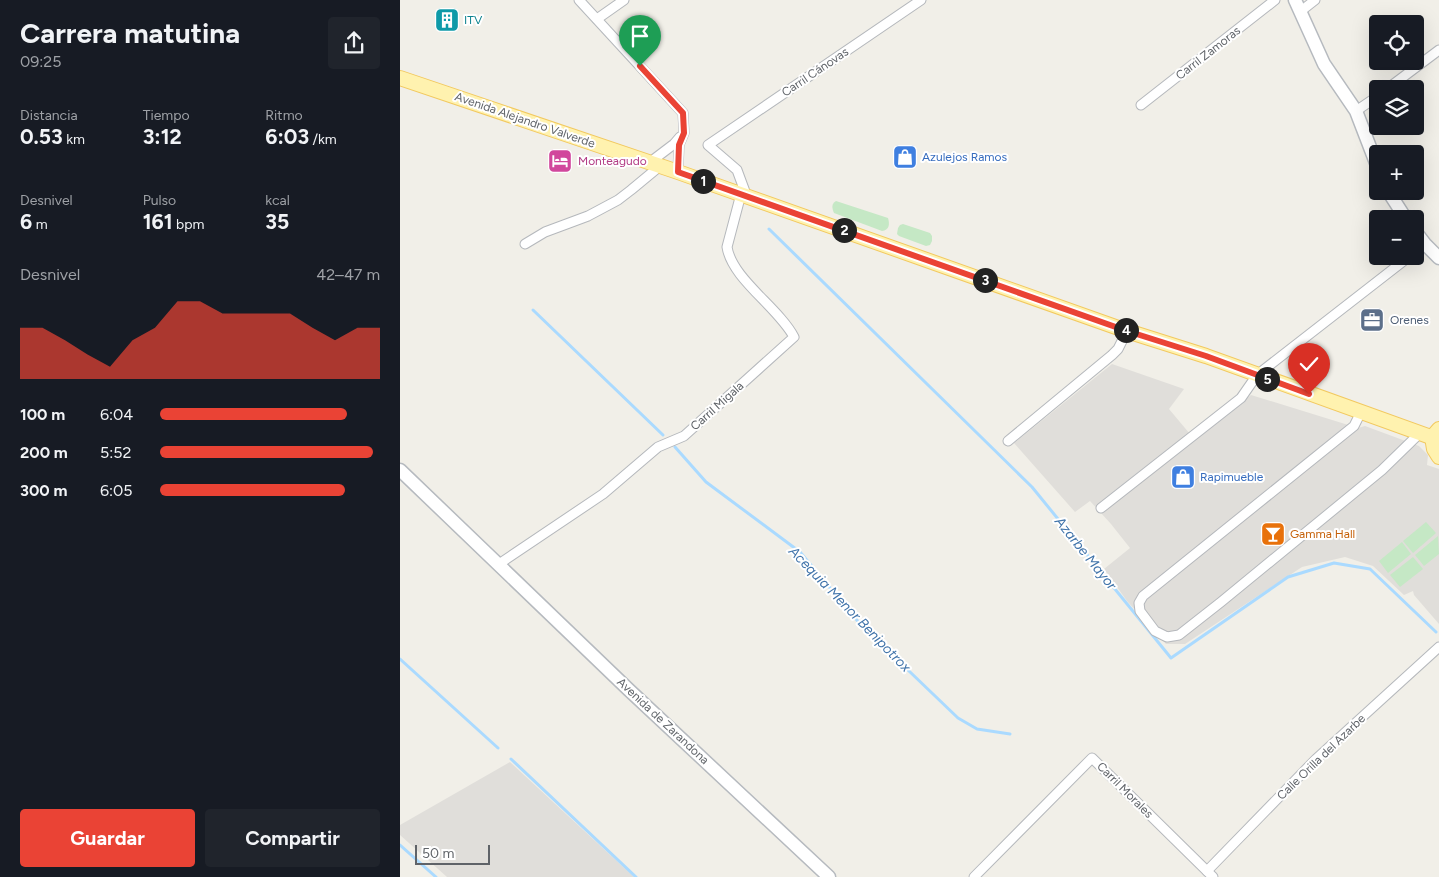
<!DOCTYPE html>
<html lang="es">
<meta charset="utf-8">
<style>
:root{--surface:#171b24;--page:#20242c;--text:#f1f3f6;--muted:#9ea1a6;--accent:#ea4335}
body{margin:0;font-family:Figtree,sans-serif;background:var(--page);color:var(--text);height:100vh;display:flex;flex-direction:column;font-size:19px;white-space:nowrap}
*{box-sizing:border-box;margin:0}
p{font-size:16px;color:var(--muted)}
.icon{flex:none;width:28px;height:28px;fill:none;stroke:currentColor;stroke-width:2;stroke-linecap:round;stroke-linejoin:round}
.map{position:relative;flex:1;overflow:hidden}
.sheet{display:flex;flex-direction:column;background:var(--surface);width:400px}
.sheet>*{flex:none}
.fabs{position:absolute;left:969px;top:15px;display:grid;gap:10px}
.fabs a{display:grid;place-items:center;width:55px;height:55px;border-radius:5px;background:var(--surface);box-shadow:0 5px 20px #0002;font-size:25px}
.scale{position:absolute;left:15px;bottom:12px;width:75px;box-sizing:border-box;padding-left:5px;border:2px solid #5f6368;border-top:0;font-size:14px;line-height:18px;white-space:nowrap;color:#5f6368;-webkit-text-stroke:4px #fff;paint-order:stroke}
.pin{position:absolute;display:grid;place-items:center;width:42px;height:42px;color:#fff;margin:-51px -21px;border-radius:50% 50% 50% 0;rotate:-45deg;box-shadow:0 0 5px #0007}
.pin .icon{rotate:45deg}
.km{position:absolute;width:25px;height:25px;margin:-12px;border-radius:50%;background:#222;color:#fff;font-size:14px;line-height:25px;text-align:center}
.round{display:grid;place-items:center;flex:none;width:52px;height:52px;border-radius:5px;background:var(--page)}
.overview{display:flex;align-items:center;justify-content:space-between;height:85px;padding:0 20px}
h1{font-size:28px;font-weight:700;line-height:38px}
.stats{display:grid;grid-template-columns:repeat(3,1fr);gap:8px;height:85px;padding:5px 20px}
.stats div{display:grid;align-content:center}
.stats b{font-size:21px;font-weight:700}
.stats small{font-size:14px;font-weight:400}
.stats p{font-size:14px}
.chart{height:140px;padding:10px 20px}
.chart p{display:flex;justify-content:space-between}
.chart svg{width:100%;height:90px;margin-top:5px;fill:var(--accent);opacity:.7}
.cta{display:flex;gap:10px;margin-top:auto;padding:10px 20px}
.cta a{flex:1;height:58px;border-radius:5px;background:var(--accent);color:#fff;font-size:20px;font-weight:700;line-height:58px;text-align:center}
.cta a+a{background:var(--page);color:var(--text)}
ul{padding:0 20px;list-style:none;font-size:16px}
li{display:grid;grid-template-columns:80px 60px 1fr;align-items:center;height:38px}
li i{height:12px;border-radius:6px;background:var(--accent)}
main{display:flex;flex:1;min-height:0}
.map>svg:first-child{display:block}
.industrial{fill:#e0deda}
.green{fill:#c5e8c5}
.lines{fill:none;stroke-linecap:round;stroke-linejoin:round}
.stream{stroke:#aadaff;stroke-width:3}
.street-casing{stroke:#b5b8bc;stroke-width:11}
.secondary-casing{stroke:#b6babf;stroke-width:15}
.primary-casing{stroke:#f2c960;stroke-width:16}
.street{stroke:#fff;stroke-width:9}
.secondary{stroke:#fff;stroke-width:12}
.primary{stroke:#fff2af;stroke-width:14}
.route-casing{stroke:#fff;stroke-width:10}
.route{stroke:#ea4335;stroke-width:6}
.labels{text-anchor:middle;stroke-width:4;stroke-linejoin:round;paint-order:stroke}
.culture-label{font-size:12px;fill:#0d838f;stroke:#fff;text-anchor:start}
.street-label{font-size:12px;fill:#5f6368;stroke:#fff}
.shop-label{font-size:12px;fill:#366cbe;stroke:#fff;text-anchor:start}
.hotel-label{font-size:12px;fill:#b23c85;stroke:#fff;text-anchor:start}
.service-label{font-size:12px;fill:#4e5e75;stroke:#fff;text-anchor:start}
.food-label{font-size:12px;fill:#c56008;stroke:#fff;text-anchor:start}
.water-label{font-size:14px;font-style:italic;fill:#4174aa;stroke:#fff}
</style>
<main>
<section class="sheet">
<div class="overview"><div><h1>Carrera matutina</h1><p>09:25</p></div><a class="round"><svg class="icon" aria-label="share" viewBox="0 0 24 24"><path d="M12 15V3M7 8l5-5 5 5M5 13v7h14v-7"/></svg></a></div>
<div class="stats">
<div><p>Distancia</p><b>0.53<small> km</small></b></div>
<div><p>Tiempo</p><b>3:12</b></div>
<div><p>Ritmo</p><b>6:03<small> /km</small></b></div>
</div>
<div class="stats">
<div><p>Desnivel</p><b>6<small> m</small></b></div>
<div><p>Pulso</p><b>161<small> bpm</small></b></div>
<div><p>kcal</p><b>35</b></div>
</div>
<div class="chart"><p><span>Desnivel</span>42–47 m</p>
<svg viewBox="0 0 160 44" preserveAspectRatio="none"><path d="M0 44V19L10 19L20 25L30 32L40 38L50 25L60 19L70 6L80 6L90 12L100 12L110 12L120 12L130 19L140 25L150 19L160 19V44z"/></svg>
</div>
<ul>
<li><b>100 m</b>6:04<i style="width:85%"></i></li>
<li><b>200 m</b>5:52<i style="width:97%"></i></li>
<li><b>300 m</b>6:05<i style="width:84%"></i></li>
</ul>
<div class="cta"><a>Guardar</a><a>Compartir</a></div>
</section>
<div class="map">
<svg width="1039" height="877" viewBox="0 0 1039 877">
<rect width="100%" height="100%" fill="#f1efe8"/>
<!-- industrial -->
<g class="industrial">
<polygon points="712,364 784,389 769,409 795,440 851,395 958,428 965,426 1019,446 1028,455 1027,465 1039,469 1039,624 1014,595 1013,591 1004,595 973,566 945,557 902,567 785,644 766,644 727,601 704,569 730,548 711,524 690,501 675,512 614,443"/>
<polygon points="110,762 234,877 47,877 0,835 0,825"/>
</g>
<!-- green -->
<g class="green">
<path d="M436 201 488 218C490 225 489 230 482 231L434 213C432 208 431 204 436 201Z"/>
<polygon points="503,224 530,233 532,236 532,241 530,245 526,246 499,236 497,234 498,228 500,225"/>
<polygon points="1026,522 1036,533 1013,553 1003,541"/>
<polygon points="1038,536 1039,554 1024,566 1015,555"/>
<polygon points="1002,542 1011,554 988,573 979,561"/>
<polygon points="1013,557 1023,569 1000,587 990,575"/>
</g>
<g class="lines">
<!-- stream -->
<g class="stream">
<polyline points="369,229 632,487 771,658 888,577 934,563 970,569 1036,632"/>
<polyline points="133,310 263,435"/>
<polyline points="275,447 306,482 400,552 461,625 558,718 577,729 610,734"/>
<polyline points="0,659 98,748"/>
<polyline points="111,759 236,877"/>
<polyline points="0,845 36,877"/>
</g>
<defs>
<g id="street">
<polyline points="179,0 283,113 284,133 279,145 278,172"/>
<polyline points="901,11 915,0"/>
<polyline points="197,19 224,0"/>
<polyline points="987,89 1039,50"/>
<polyline points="741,105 875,0"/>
<polyline points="956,111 978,96"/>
<polyline points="249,163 274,144 280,137"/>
<polyline points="347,197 337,170 308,145 521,0"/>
<polyline points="125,244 145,232 188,216 218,200 231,190 260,166"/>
<polyline points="1015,252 1025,244"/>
<polyline points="961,412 954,426 743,596 739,603 740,611 755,631 767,637 779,635 821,602 982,470 1020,433"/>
<polyline points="608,441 712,355 718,349 727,331"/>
<polyline points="701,508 841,398 857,375 1010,256"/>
<path d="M99 564 203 494 258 447 284 436 394 337C378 307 332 279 327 247L341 194"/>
<polyline points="807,871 916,759 1039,647"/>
<polyline points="574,877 692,758 813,877"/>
</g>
<g id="secondary">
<polyline points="895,0 924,64 956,111 978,168"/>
<polyline points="988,191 1006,219"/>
<polyline points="1015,231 1025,244 1039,258"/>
<polyline points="0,470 229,690 429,877"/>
</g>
<g id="primary">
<polyline points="0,78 278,172 727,331 806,356 1039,440"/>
<polyline points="1039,429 1032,437 1034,449 1039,457"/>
</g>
</defs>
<!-- street casing -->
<use href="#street" class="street-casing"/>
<!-- secondary casing -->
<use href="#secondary" class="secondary-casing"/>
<!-- primary casing -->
<use href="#primary" class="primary-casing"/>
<!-- street -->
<use href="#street" class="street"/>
<!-- secondary -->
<use href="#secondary" class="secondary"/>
<!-- primary -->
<use href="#primary" class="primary"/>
</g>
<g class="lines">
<defs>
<polyline id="route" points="240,66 283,113 284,133 279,145 278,172 727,331 806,356 909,394"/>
</defs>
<!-- route casing -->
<use href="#route" class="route-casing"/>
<!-- route -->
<use href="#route" class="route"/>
</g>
<!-- icons -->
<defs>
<symbol id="building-square" viewBox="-11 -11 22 22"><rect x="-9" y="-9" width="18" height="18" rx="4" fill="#0f9aa8" stroke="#fff"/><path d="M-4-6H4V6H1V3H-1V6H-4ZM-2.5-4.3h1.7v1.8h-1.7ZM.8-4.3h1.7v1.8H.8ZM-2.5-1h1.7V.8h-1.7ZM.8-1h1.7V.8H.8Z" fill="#fff"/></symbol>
<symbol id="shop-square" viewBox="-11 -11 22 22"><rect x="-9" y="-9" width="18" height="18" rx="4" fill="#3f7fe0" stroke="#fff"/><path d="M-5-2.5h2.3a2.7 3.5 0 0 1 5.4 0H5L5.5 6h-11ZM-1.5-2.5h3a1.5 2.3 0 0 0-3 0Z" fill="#fff"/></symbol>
<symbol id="hotel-square" viewBox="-11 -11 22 22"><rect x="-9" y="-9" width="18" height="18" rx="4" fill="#d1479c" stroke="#fff"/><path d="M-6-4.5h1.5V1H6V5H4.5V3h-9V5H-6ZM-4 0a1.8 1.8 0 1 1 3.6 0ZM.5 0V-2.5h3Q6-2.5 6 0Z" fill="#fff"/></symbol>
<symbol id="office-square" viewBox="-11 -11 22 22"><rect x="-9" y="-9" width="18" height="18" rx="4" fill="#5c6f8a" stroke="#fff"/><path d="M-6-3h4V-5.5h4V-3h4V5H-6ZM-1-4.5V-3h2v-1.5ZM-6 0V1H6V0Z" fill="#fff"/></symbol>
<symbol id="bar-square" viewBox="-11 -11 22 22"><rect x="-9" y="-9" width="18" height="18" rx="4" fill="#e8710a" stroke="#fff"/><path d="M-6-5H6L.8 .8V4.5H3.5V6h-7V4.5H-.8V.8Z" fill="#fff"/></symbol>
</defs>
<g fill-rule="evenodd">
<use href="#building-square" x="33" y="6" width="28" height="28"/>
<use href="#shop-square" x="491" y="143" width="28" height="28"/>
<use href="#hotel-square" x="146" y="147" width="28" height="28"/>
<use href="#office-square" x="958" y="306" width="28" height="28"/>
<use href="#shop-square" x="769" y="463" width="28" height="28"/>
<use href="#bar-square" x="859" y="520" width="28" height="28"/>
</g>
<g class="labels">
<!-- culture labels -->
<g class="culture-label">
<text x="64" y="24">ITV</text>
</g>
<!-- street labels -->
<g class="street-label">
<text transform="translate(808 53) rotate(-38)" y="4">Carril Zamoras</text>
<text transform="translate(415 72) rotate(-34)" y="4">Carril Cánovas</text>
<text transform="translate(125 120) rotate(19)" y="4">Avenida Alejandro Valverde</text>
<text transform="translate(317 406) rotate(-42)" y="4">Carril Migala</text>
<text transform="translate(263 721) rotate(43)" y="4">Avenida de Zarandona</text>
<text transform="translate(921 757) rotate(-44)" y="4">Calle Orilla del Azarbe</text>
<text transform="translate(725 790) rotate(45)" y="4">Carril Morales</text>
</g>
<!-- shop labels -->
<g class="shop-label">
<text x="522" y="161">Azulejos Ramos</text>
<text x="800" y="481">Rapimueble</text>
</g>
<!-- hotel labels -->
<g class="hotel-label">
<text x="178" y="165">Monteagudo</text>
</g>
<!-- service labels -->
<g class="service-label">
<text x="990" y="324">Orenes</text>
</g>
<!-- food labels -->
<g class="food-label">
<text x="890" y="538">Gamma Hall</text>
</g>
<!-- water labels -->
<g class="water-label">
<text transform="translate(686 553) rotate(51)" y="5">Azarbe Mayor</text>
<text transform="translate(450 609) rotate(46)" y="5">Acequia Menor Benipotrox</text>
</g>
</g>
</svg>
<div class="fabs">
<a><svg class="icon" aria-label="locate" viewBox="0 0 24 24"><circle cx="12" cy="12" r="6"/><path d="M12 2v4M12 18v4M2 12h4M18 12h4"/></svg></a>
<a><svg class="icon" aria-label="layers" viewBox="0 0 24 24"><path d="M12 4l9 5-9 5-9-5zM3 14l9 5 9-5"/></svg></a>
<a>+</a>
<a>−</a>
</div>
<div class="scale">50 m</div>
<div class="pin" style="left:240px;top:66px;background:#1e9e55"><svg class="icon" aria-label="arrive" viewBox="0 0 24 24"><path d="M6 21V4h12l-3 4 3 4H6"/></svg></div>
<div class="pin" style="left:909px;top:394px;background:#d93025"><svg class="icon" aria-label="check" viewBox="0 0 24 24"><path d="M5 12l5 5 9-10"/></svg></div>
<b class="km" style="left:303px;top:181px">1</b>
<b class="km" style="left:444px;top:230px">2</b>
<b class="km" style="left:585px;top:280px">3</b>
<b class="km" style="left:726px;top:330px">4</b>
<b class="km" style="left:867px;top:379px">5</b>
</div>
</main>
